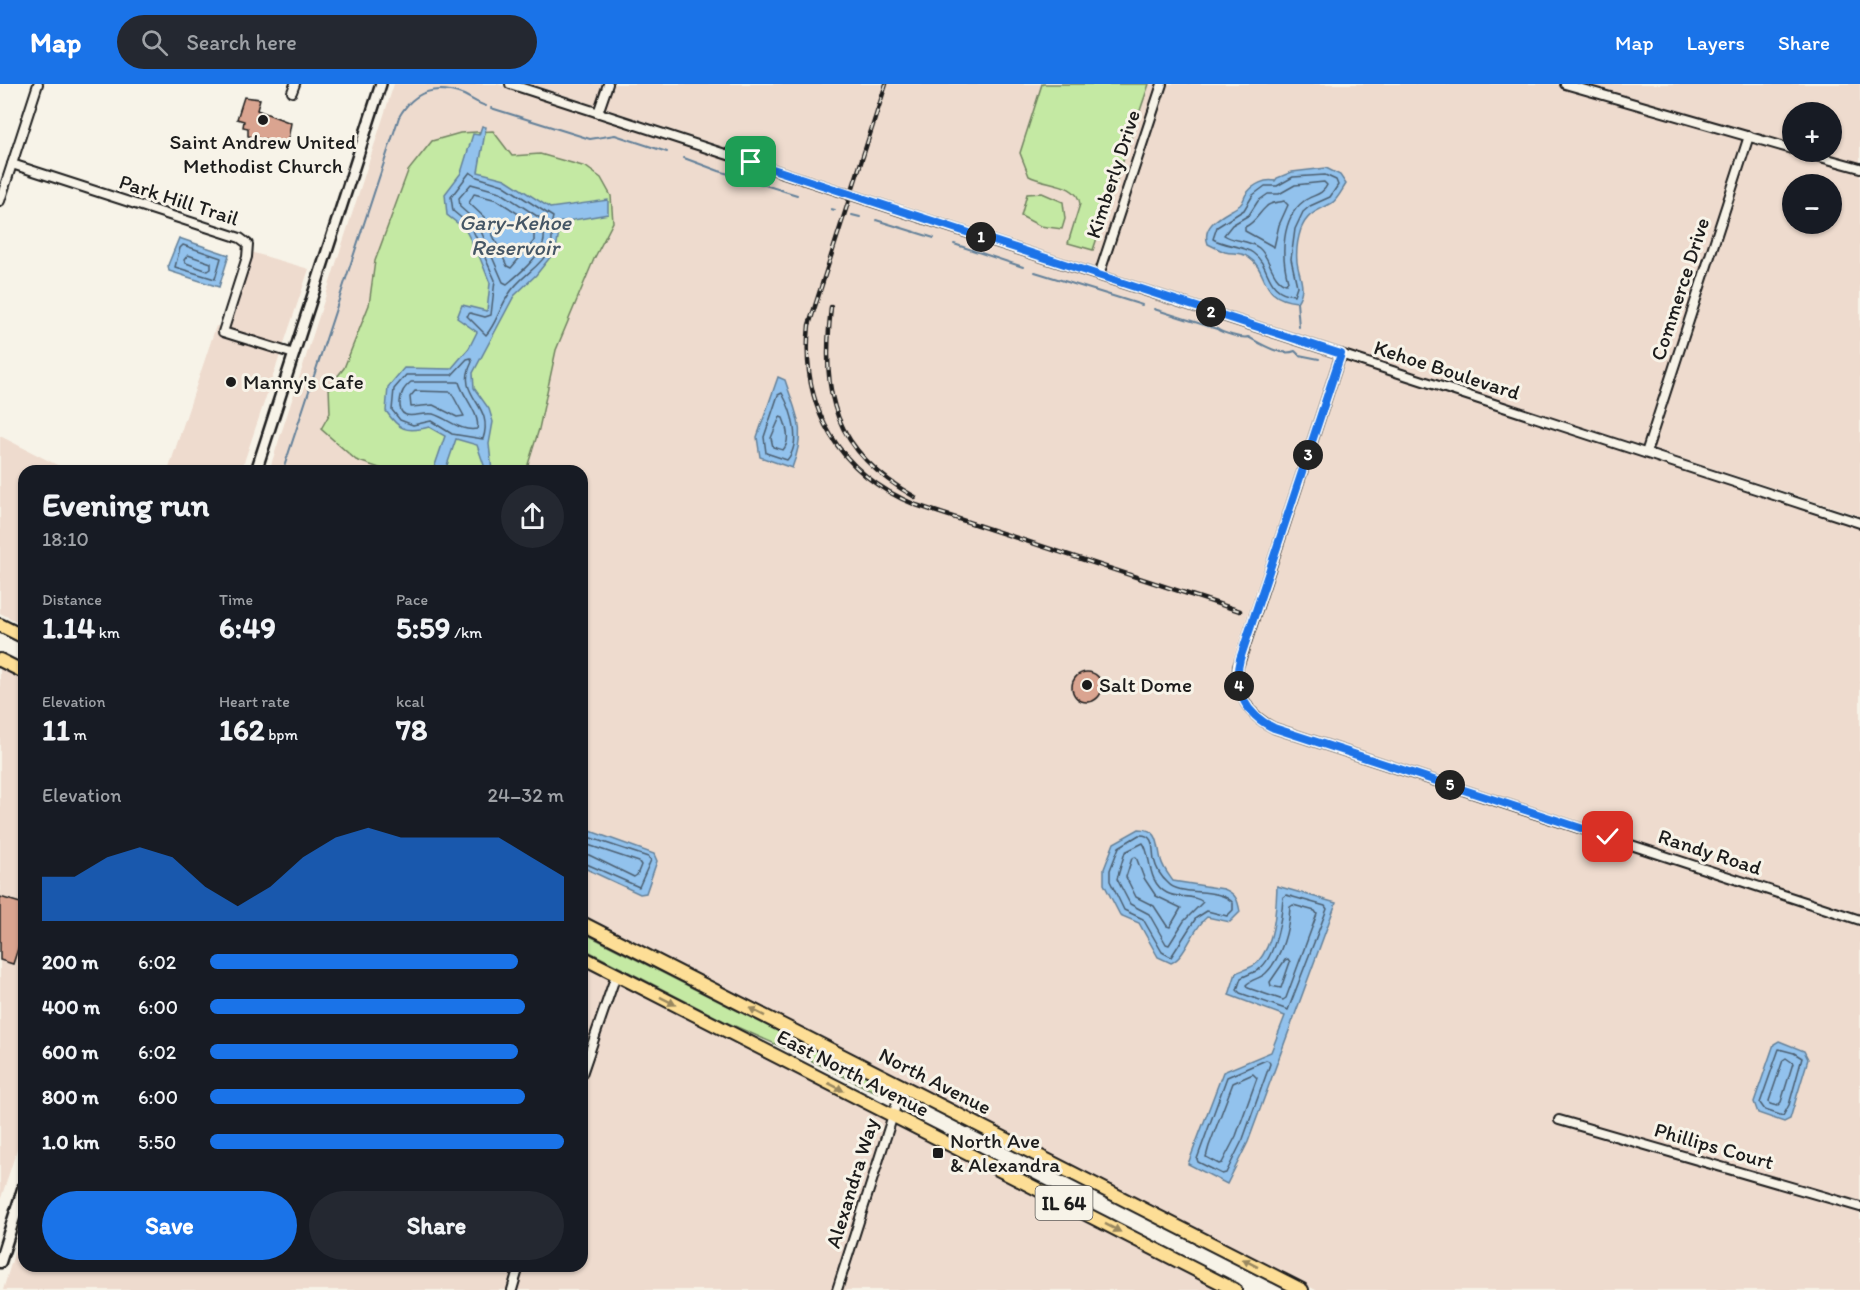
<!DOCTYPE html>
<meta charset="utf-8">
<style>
:root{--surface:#171b24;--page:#242831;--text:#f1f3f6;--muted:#9ea1a6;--accent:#1a73e8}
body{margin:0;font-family:Itim,sans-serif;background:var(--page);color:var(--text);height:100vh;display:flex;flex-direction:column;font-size:22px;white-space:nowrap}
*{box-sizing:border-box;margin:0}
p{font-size:20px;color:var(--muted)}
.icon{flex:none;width:33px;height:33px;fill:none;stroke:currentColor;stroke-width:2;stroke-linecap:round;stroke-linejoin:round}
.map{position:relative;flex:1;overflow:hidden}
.details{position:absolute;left:18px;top:381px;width:570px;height:807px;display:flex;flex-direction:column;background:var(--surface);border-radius:18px;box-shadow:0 2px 4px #0004}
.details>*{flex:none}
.fabs{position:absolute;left:1782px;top:18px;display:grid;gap:12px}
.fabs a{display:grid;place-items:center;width:60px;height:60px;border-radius:50%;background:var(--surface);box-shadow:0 2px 4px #0004;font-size:30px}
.pin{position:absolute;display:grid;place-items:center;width:51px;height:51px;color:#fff;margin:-26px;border-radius:12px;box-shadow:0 3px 9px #0006}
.km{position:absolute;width:30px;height:30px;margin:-15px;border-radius:50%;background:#222;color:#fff;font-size:16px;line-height:30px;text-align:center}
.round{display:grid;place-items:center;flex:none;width:63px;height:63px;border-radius:32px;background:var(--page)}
.head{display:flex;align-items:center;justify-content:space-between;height:102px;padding:0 24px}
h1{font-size:33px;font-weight:800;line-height:45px}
.metrics{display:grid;grid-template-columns:repeat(3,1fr);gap:9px;height:102px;padding:6px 24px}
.metrics div{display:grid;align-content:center}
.metrics b{font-size:30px;font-weight:800}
.metrics small{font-size:16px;font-weight:400}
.metrics p{font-size:16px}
.chart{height:168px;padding:12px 24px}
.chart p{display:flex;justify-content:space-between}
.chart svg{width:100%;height:108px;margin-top:6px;fill:var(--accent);opacity:.7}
.cta{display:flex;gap:12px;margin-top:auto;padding:12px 24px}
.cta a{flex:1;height:69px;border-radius:36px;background:var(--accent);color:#fff;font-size:24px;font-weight:800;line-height:69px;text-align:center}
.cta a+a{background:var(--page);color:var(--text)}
ul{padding:0 24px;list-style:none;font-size:20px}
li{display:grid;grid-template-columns:96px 72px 1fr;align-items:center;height:45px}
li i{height:15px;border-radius:8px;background:var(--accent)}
header{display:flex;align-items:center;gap:36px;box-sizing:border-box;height:84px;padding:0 30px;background:var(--accent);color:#fff}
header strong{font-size:28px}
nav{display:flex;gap:33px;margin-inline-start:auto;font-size:21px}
.search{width:420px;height:54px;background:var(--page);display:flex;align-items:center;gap:15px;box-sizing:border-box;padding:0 21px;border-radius:33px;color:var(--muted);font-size:22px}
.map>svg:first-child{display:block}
.built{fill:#eedbce;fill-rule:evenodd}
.green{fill:#c4e9a3;stroke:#708260;stroke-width:1.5}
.water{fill:#92c2ed;stroke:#638099;stroke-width:1.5}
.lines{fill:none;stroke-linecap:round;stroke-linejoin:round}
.shore{stroke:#4b5e70;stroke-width:1.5}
.stream{stroke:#638099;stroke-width:2}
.building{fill:#daa490;stroke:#1c1c1c;stroke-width:1.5}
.minor-casing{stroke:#1c1c1c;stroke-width:12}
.tertiary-casing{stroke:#1c1c1c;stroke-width:14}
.secondary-casing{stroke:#1c1c1c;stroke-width:15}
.primary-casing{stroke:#1c1c1c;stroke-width:16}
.minor{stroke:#f7f3e8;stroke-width:8}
.tertiary{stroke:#f7f3e8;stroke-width:9}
.secondary{stroke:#f7f3e8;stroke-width:10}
.primary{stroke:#fdde96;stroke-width:12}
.rail-casing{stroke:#1c1c1c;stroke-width:4.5}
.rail{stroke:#f7f3e8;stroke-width:2;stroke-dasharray:7;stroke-linecap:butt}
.oneway{fill:#98875f}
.route-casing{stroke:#fff;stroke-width:12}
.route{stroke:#1a73e8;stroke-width:8}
.poi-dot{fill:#1c1c1c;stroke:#f7f3e8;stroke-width:2}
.labels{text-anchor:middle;stroke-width:6;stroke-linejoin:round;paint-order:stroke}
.shield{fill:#f7f3e8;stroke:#5e5c59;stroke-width:1.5}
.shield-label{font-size:20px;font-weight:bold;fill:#1c1c1c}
.poi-label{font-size:21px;fill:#1c1c1c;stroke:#f7f3e8;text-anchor:start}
.street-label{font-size:21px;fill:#1c1c1c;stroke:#f7f3e8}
.water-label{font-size:22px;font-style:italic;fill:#455665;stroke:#f7f3e8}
</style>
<header>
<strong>Map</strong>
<div class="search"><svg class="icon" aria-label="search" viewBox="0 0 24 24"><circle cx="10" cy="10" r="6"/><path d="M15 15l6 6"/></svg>Search here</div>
<nav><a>Map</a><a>Layers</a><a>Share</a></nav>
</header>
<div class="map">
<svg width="1860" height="1206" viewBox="0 0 1860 1206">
<rect width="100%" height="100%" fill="#f7f3e8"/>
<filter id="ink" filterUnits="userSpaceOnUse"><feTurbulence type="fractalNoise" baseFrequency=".0167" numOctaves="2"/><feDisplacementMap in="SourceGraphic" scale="12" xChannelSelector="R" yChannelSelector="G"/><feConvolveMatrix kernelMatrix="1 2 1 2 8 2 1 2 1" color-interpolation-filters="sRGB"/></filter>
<g filter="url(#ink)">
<!-- built -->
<g class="built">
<polygon points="394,0 497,0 1860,444 1860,1206 1316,1206 582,830 582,387 269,387"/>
<path d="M530 0H1860V432L1543 330ZM1792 28H1832V68H1792ZM1792 100H1832V140H1792Z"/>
<polygon points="244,166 309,185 241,387 168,387 216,242 220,243"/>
<polygon points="0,352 69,387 24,387 24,541 0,529"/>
<polygon points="0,581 24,593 24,1044 0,1117"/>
<polygon points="582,878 895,1038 1220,1206 3,1206 24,1137 24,1182 582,1182"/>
</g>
<!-- green -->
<g class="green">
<path d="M1042 0H1149L1093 166 1068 159 1080 120C1077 98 1045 101 1029 92L1020 69Z"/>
<polygon points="493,47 512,72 540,70 586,83 601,94 611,112 613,138 594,175 556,266 539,345 526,387 388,387 356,376 321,345 330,329 329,303 344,284 369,221 375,177 408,87 432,57 460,49"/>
<polygon points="1042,109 1063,118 1065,135 1062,145 1040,142 1021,132 1027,110"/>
<polygon points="582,848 868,993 883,1003 880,1009 867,1004 800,971 728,939 582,864"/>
</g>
<!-- water -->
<g class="water">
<path d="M482 42 486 43 478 88 505 95 550 124 608 116V130L556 139 559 147 556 166 536 191 514 212 473 289 474 304 489 325 493 338 489 360 492 387H486L477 361 456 355 445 387H433L445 352 429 343C406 349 399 346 386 327L388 303 404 284 451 285 469 264 477 248 457 234 462 221 487 227 490 199 480 174 465 145 447 131 445 110 461 89 473 50 479 51Z"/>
<path d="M1326 84 1340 91 1346 100C1342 106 1337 116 1332 119 1318 127 1308 128 1301 145 1298 154 1296 168 1297 178 1299 193 1307 204 1297 218 1257 214 1270 187 1248 173 1241 168 1233 170 1225 168 1220 166 1214 163 1208 160 1200 139 1227 130 1240 121 1244 118 1244 112 1247 109 1254 100 1265 95 1275 97L1277 94 1292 88Z"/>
<polygon points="179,154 229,171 219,203 169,187 168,181"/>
<path d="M778 293 785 296C797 333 807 345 792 384L760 373 757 353Z"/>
<polygon points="582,744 654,770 657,777 646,809 640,810 582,783"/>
<path d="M1139 745C1160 745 1157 760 1161 776 1163 784 1168 790 1173 797L1224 805C1236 810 1238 816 1240 828L1230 838 1207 833C1192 845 1186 873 1171 879L1158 873 1139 839 1120 831 1104 800V785L1114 759Z"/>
<path d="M1277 802 1336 819 1248 1058 1227 1100 1188 1080 1223 988 1271 968 1285 932 1229 911 1236 889C1242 886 1252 884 1257 879 1275 859 1276 827 1277 802Z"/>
<polygon points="1779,957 1804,967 1808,975 1790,1035 1784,1038 1758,1029 1754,1018 1774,960"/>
</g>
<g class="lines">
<!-- shore -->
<g class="shore">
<path d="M470 88 477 93 503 101 553 133C549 143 555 154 550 165 541 183 519 193 509 210 500 223 496 240 486 251L467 232 470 229 485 233 491 231 495 196 471 142 453 127 451 113Z"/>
<path d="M1325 91 1336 96 1338 101 1330 113 1310 122 1303 128 1295 145 1291 175 1297 202 1294 211C1264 208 1272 183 1253 169 1244 162 1225 162 1213 155L1217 143 1244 126 1253 111 1265 102H1277L1293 93Z"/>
<path d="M1324 98 1327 101C1323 111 1312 111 1304 117 1281 134 1281 172 1288 197L1286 200C1272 197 1270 173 1259 164 1248 155 1234 158 1224 151L1232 141 1249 131 1258 117 1268 110H1279L1295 101Z"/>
<path d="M471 100 500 108 543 136C543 144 546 152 543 160 537 175 519 190 507 200L503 198 477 138 460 123 459 114Z"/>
<polygon points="474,110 497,116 534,140 534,157 511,184 507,182 485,134 469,119"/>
<path d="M1284 117 1288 121 1279 141 1274 163 1245 147V143C1256 138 1258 130 1266 123 1270 118 1278 119 1284 117Z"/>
<polygon points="183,161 221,174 215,195 175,183 180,164"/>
<polygon points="188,171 211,179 211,185 208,187 186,179 184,176"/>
<path d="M471 274 472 278C454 313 495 319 483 355L452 350 431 337 413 341 400 336 392 326 394 305 406 291H452L467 275Z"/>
<path d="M411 298H459C463 313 481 331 477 345 460 348 449 335 433 330 422 327 398 341 400 318 401 308 404 304 411 298Z"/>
<polygon points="415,307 451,308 464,332 457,333 433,321 411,323 410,313"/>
<path d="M782 309C792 327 802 359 787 376L766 369 764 353 778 311Z"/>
<path d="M780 333 783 334C787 344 790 358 783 366L773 363 771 354Z"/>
<polyline points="582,751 648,773 651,776 639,803 582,778"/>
<path d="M1139 751C1155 750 1152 764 1154 775 1156 784 1161 793 1168 799 1180 813 1219 802 1233 819V826L1227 832 1207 827 1196 834 1171 873 1162 868 1143 835 1124 826 1110 797V786L1119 763Z"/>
<polyline points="582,759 639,778 641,781 637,791 634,793 589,771 582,770"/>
<path d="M1143 759C1152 771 1146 798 1167 809 1179 815 1193 810 1203 818L1184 837 1169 861 1166 860 1149 830 1130 820 1117 795 1125 768Z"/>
<polygon points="1136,773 1144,794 1156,812 1181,824 1170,843 1167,842 1154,822 1136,813 1126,793 1132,774"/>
<path d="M1286 811 1325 822 1327 825 1288 926 1240 909 1237 906 1241 894C1246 891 1253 889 1258 886 1276 874 1282 832 1283 813Z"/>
<path d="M1293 821 1315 827 1317 830 1286 914 1283 916 1248 904 1246 901C1251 895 1260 895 1266 889 1282 873 1289 845 1290 823Z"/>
<polygon points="1288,875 1290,878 1281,904 1271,902 1270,898 1285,876"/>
<polygon points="1779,965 1794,969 1802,974 1789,1021 1783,1032 1765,1026 1760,1019"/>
<polygon points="1786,974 1793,979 1781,1018 1777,1022 1770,1020 1769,1017 1783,976"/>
<polygon points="1266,976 1269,977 1270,980 1243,1055 1226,1089 1222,1090 1198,1078 1197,1075 1227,993"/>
<polygon points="1253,990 1257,994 1236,1052 1222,1079 1219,1080 1206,1073 1209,1062 1233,999"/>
</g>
<!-- stream -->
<g class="stream">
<polyline points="491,24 590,55 615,51 667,68"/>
<polyline points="684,74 719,87 797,111"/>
<polyline points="831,125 835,126"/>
<polyline points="852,131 860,133"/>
<polyline points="876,136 934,154"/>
<polyline points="954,160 1023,183"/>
<polyline points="1035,188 1142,221"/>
<polyline points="1297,218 1299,243"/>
<path d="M1154 225 1217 245C1222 249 1243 255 1248 253 1261 260 1281 273 1295 267L1299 271 1319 275"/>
<path d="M285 380 399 33C414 7 435 0 464 11 472 15 477 19 486 22"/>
</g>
</g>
<!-- building -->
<g class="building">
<polygon points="244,13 260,15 257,26 291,39 287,61 248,52 248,44 243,43 244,37 237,35"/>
<circle cx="1087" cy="603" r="15"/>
<polygon points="0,813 24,820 24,846 13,880 0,876"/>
</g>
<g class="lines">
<defs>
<g id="minor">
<polyline points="510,0 1860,439"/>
<polyline points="1565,0 1792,65"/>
<polyline points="292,8 295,0"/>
<polyline points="598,29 608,0"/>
<polyline points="1802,68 1860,84"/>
<polyline points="12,80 240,154 248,160 247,173 223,248 294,270"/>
<polyline points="0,117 38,0"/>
<polyline points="1099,191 1162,0"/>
<path d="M1341 270 1238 583C1237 612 1248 631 1274 644L1860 836"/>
<polyline points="1646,369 1749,52"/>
<polyline points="582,990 616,891"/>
<polyline points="1559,1036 1860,1123"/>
<polyline points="512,1206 519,1182"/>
<polyline points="837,1206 902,1003"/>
</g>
<polyline id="tertiary" points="256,387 381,0"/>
<polyline id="secondary" points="0,1178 24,1102"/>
<g id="primary">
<polyline points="0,541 24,553"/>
<polyline points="0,576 24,588"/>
<polyline points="582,839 1302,1206"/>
<polyline points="582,873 1235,1206"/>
</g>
</defs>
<!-- minor casing -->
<use href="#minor" class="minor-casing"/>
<!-- tertiary casing -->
<use href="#tertiary" class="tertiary-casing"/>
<!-- secondary casing -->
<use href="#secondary" class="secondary-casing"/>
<!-- primary casing -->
<use href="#primary" class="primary-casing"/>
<!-- minor -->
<use href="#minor" class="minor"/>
<!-- tertiary -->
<use href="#tertiary" class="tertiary"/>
<!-- secondary -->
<use href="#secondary" class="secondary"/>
<!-- primary -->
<use href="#primary" class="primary"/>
<defs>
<g id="rail">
<path d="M886 0 809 241C800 324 839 390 916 421L1240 527"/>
<path d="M831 223C821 311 833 367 915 413"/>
</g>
</defs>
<!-- rail casing -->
<use href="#rail" class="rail-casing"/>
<!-- rail -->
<use href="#rail" class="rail"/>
</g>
<!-- one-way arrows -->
<defs><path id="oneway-solid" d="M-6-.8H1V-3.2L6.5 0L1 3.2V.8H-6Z" transform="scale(1.5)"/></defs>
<g class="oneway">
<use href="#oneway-solid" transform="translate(668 917) rotate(27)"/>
<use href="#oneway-solid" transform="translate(757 928) rotate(-153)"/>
<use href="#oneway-solid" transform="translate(836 1003) rotate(27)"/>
<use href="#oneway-solid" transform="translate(1113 1144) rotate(27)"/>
<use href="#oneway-solid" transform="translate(1250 1179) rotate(-153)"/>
</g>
</g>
<g class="lines" filter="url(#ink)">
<defs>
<path id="route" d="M751 78 1341 270 1240 575C1232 605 1246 631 1274 644L1608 753"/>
</defs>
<!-- route casing -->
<use href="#route" class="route-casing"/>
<!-- route -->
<use href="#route" class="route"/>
</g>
<!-- markers -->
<g class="poi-dot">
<circle cx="263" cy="36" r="6"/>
<circle cx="231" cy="298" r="6"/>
<circle cx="1087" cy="601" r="6"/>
<rect x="932" y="1063" width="12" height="12" rx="3"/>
</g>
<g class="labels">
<!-- shield labels -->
<rect class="shield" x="1035.5" y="1102" width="57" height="34" rx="4.5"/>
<g class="shield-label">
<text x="1064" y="1126">IL 64</text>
</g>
<!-- poi labels -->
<g class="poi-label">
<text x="263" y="65" text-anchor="middle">Saint Andrew United<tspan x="263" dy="24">Methodist Church</tspan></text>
<text x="243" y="305">Manny's Cafe</text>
<text x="1099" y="608">Salt Dome</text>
<text x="950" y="1064">North Ave<tspan x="950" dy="24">&amp; Alexandra</tspan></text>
</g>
<!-- street labels -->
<g class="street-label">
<text transform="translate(1113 90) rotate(-72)" y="7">Kimberly Drive</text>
<text transform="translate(179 116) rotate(18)" y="7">Park Hill Trail</text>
<text transform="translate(1680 205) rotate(-72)" y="7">Commerce Drive</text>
<text transform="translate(1447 286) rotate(18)" y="7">Kehoe Boulevard</text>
<text transform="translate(1710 768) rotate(18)" y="7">Randy Road</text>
<text transform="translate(853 989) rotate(27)" y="7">East North Avenue</text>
<text transform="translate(935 997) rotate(27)" y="7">North Avenue</text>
<text transform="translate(1714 1062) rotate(16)" y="7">Phillips Court</text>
<text transform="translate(852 1099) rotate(-73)" y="7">Alexandra Way</text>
</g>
<!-- water labels -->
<g class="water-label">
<text x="515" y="146">Gary-Kehoe<tspan x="515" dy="25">Reservoir</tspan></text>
</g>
</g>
</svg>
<div class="fabs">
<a>+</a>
<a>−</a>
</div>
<div class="pin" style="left:751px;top:78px;background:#1e9e55"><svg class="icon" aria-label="arrive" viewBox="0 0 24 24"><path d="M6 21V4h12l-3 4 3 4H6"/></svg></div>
<div class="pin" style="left:1608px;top:753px;background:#d93025"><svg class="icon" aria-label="check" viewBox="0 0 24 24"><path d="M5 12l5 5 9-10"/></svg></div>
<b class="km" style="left:981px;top:153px">1</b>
<b class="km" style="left:1211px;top:228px">2</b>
<b class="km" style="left:1308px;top:371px">3</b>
<b class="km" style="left:1239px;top:602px">4</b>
<b class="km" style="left:1450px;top:701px">5</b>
<section class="details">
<div class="head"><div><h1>Evening run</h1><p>18:10</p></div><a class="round"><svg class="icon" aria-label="share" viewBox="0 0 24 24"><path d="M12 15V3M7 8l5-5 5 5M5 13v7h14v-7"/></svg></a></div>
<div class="metrics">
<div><p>Distance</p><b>1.14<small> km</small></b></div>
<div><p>Time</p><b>6:49</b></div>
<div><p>Pace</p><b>5:59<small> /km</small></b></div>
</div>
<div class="metrics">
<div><p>Elevation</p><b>11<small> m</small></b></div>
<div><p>Heart rate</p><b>162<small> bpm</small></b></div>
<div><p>kcal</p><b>78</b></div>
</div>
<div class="chart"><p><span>Elevation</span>24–32 m</p>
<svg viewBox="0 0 160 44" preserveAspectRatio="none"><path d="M0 44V26L10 26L20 18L30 14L40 18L50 30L60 38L70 30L80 18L90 10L100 6L110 10L120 10L130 10L140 10L150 18L160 26V44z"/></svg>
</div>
<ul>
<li><b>200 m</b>6:02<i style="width:87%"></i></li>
<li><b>400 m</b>6:00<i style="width:89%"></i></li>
<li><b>600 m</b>6:02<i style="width:87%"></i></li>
<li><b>800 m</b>6:00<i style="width:89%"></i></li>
<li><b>1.0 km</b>5:50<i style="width:100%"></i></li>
</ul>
<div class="cta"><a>Save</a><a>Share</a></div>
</section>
</div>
